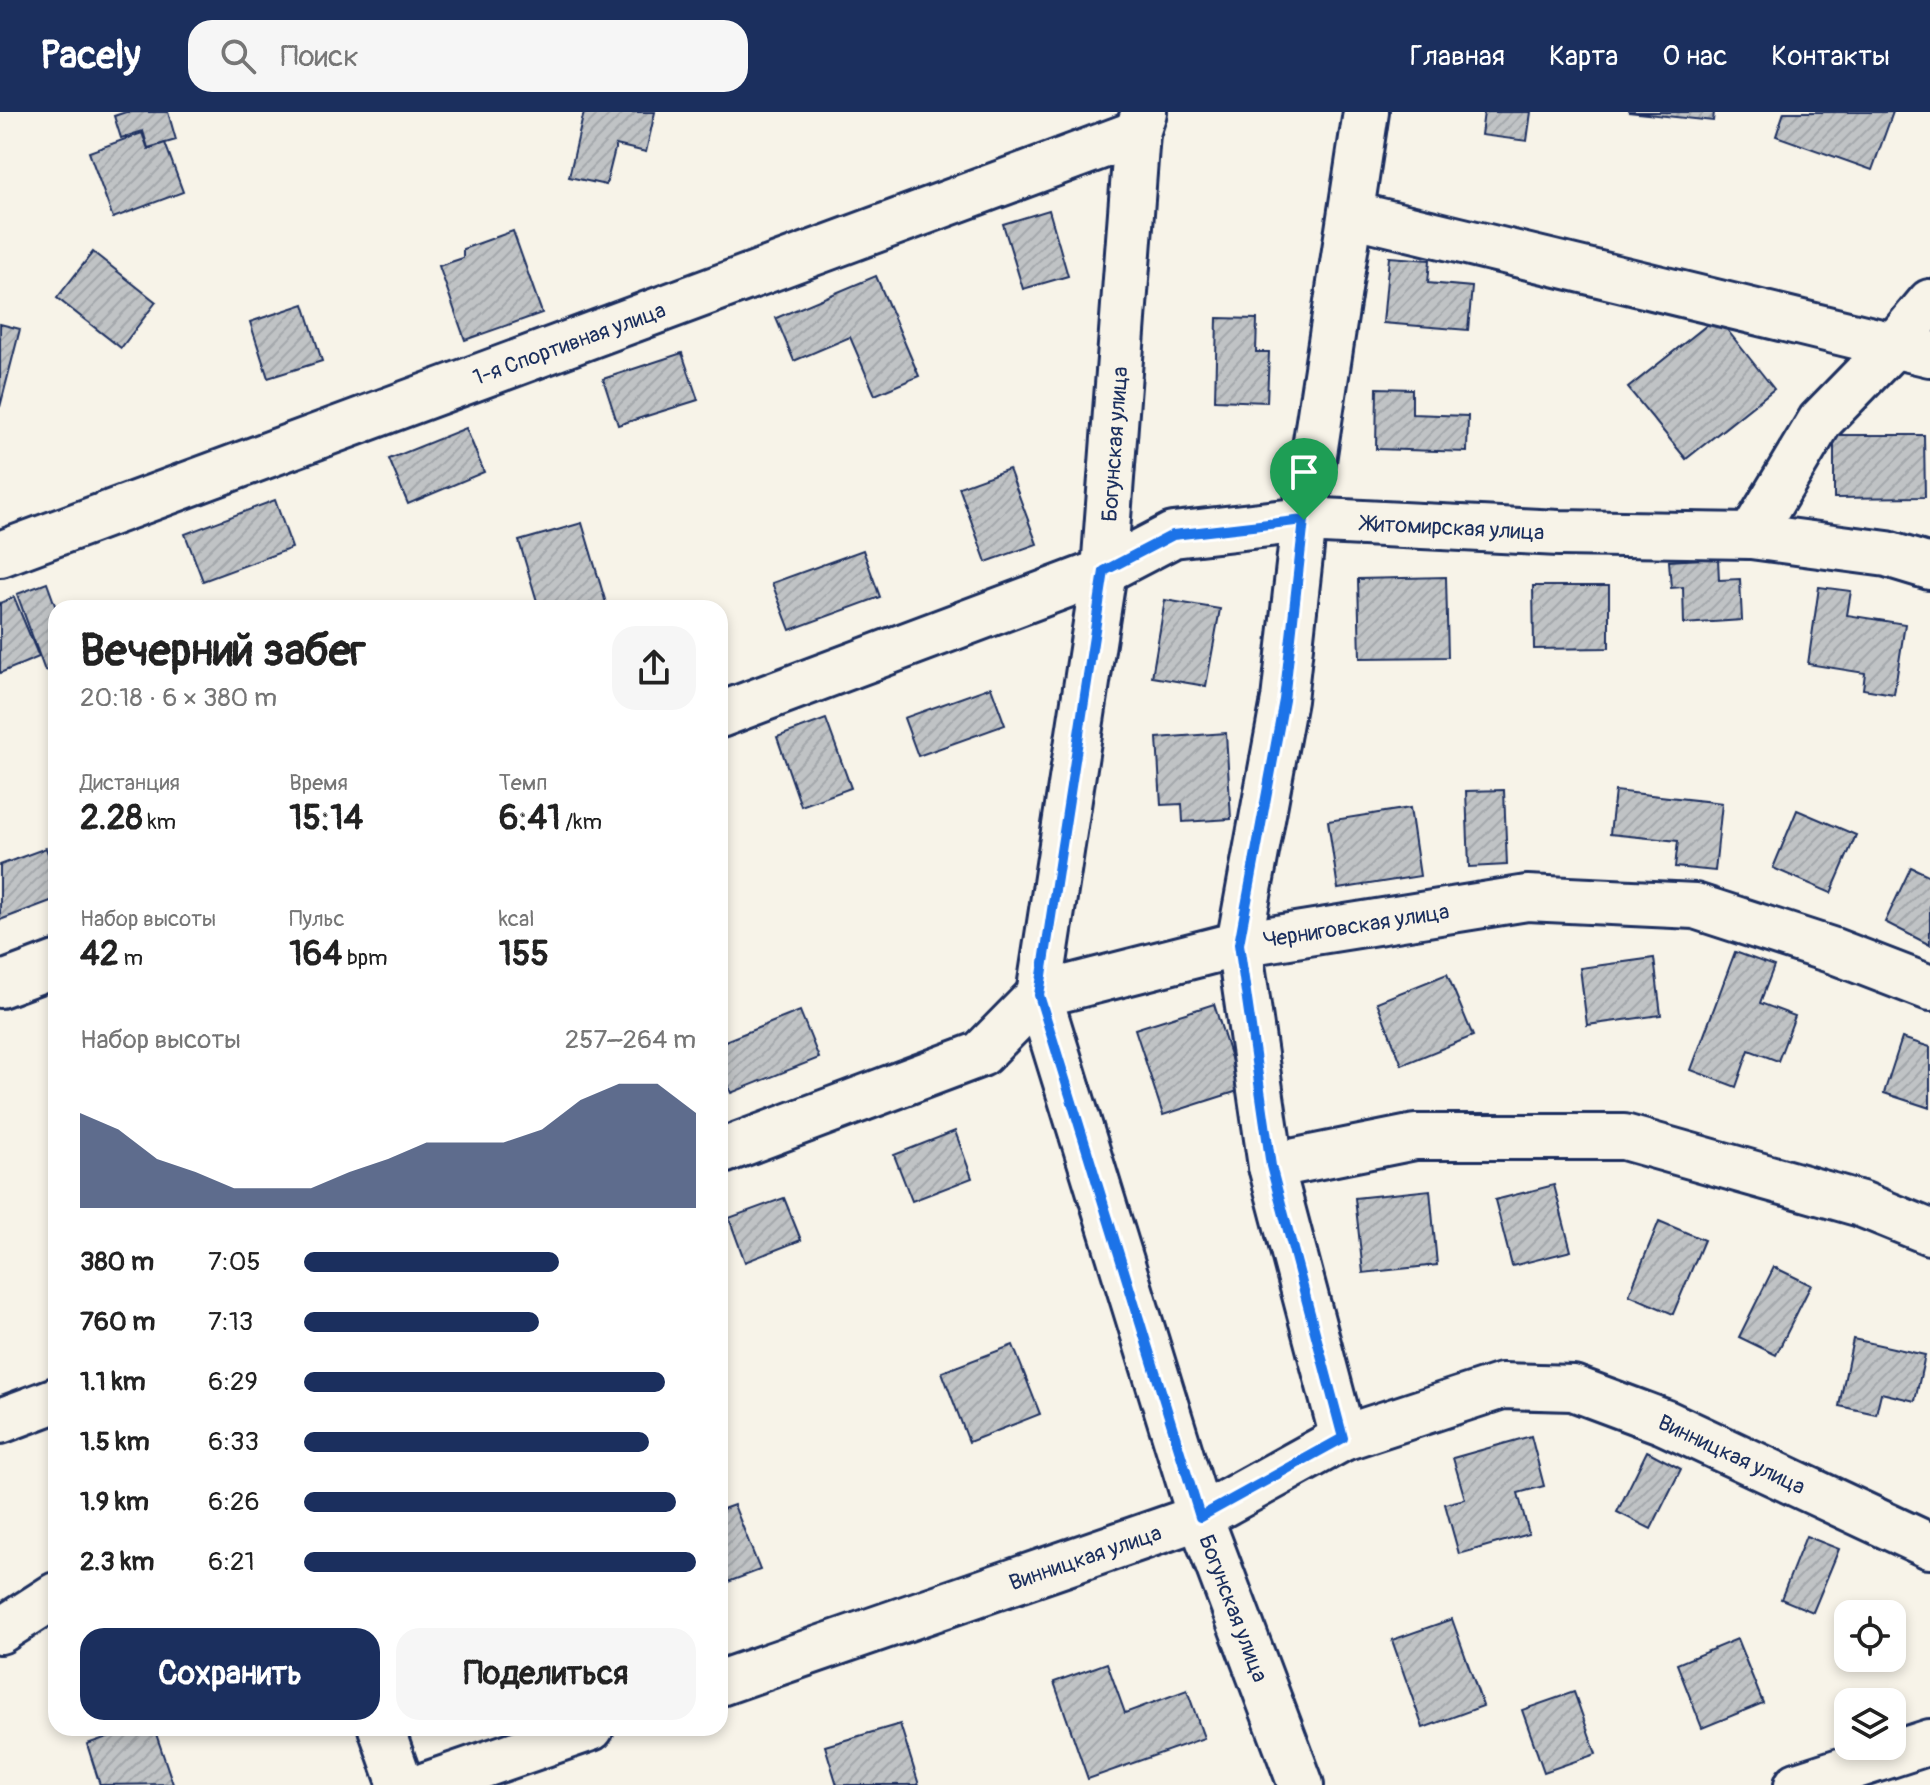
<!DOCTYPE html>
<html lang="ru">
<meta charset="utf-8">
<style>
:root{--surface:#fff;--page:#f6f6f6;--text:#222;--muted:#767676;--accent:#1b2f5e}
body{margin:0;font-family:Pangolin,sans-serif;background:var(--page);color:var(--text);height:100vh;display:flex;flex-direction:column;font-size:30px;white-space:nowrap}
*{box-sizing:border-box;margin:0}
p{font-size:26px;color:var(--muted)}
.icon{flex:none;width:44px;height:44px;fill:none;stroke:currentColor;stroke-width:2;stroke-linecap:round;stroke-linejoin:round}
.map{position:relative;flex:1;overflow:hidden}
.sheet{position:absolute;left:48px;top:488px;width:680px;height:1136px;display:flex;flex-direction:column;background:var(--surface);border-radius:24px;box-shadow:0 4px 12px #0003}
.sheet>*{flex:none}
.controls{position:absolute;left:1834px;top:1488px;display:grid;gap:16px}
.controls a{display:grid;place-items:center;width:72px;height:72px;border-radius:16px;background:var(--surface);box-shadow:0 4px 12px #0003;font-size:40px}
.pin{position:absolute;display:grid;place-items:center;width:68px;height:68px;color:#fff;margin:-82px -34px;border-radius:50% 50% 50% 0;rotate:-45deg;box-shadow:0 0 8px #0007}
.pin .icon{rotate:45deg}
.round{display:grid;place-items:center;flex:none;width:84px;height:84px;border-radius:24px;background:var(--page)}
.headline{display:flex;align-items:center;justify-content:space-between;height:136px;padding:0 32px}
h1{font-size:44px;font-weight:700;line-height:60px}
.metrics{display:grid;grid-template-columns:repeat(3,1fr);gap:12px;height:136px;padding:8px 32px}
.metrics div{display:grid;align-content:center}
.metrics b{font-size:34px;font-weight:700}
.metrics small{font-size:22px;font-weight:400}
.metrics p{font-size:22px}
.chart{height:224px;padding:16px 32px}
.chart p{display:flex;justify-content:space-between}
.chart svg{width:100%;height:144px;margin-top:8px;fill:var(--accent);opacity:.7}
.button{display:flex;gap:16px;margin-top:auto;padding:16px 32px}
.button a{flex:1;height:92px;border-radius:24px;background:var(--accent);color:#fff;font-size:32px;font-weight:700;line-height:92px;text-align:center}
.button a+a{background:var(--page);color:var(--text)}
ul{padding:0 32px;list-style:none;font-size:26px}
li{display:grid;grid-template-columns:128px 96px 1fr;align-items:center;height:60px}
li i{height:20px;border-radius:10px;background:var(--accent)}
header{display:flex;align-items:center;gap:48px;box-sizing:border-box;height:112px;padding:0 40px;background:var(--accent);color:#fff}
header strong{font-size:38px}
nav{display:flex;gap:44px;margin-inline-start:auto;font-size:28px}
.search{width:560px;height:72px;background:var(--page);display:flex;align-items:center;gap:20px;box-sizing:border-box;padding:0 28px;border-radius:24px;color:var(--muted);font-size:30px}
.map>svg:first-child{display:block}
.building{fill:url(#building-hatch);stroke:#1b2f5e;stroke-width:2}
.lines{fill:none;stroke-linecap:round;stroke-linejoin:round}
.minor-casing{stroke:#1b2f5e;stroke-width:50}
.minor{stroke:#f7f3e8;stroke-width:44}
.route-casing{stroke:#fff;stroke-width:16}
.route{stroke:#1a73e8;stroke-width:10}
.labels{text-anchor:middle;stroke-width:8;stroke-linejoin:round;paint-order:stroke}
.street-label{font-size:22px;fill:#1b2f5e;stroke:#f7f3e8}
</style>
<header>
<strong>Pacely</strong>
<div class="search"><svg class="icon" aria-label="search" viewBox="0 0 24 24"><circle cx="10" cy="10" r="6"/><path d="M15 15l6 6"/></svg>Поиск</div>
<nav><a>Главная</a><a>Карта</a><a>О нас</a><a>Контакты</a></nav>
</header>
<div class="map">
<svg width="1930" height="1673" viewBox="0 0 1930 1673">
<defs>
<pattern id="building-hatch" width="6" height="6" patternUnits="userSpaceOnUse" patternTransform="scale(2)"><rect width="6" height="6" fill="#c0c3c5"/><path d="M-1 1l2-2M0 6l6-6M5 7l2-2" fill="none" stroke="#a4a8ac"/></pattern>
</defs>
<rect width="100%" height="100%" fill="#f7f3e8"/>
<filter id="ink" filterUnits="userSpaceOnUse"><feTurbulence type="fractalNoise" baseFrequency=".0125" numOctaves="2"/><feDisplacementMap in="SourceGraphic" scale="16" xChannelSelector="R" yChannelSelector="G"/><feConvolveMatrix kernelMatrix="1 2 1 2 8 2 1 2 1" color-interpolation-filters="sRGB"/></filter>
<g filter="url(#ink)">
<!-- building -->
<g class="building">
<polygon points="126,0 168,0 176,28 148,36 143,19 121,26 114,4"/>
<polygon points="584,0 655,0 646,40 616,33 606,73 569,65"/>
<polygon points="1484,0 1531,0 1527,29 1481,23"/>
<polygon points="1628,0 1714,0 1713,9"/>
<polygon points="1784,0 1893,0 1872,58 1776,24"/>
<polygon points="142,21 148,37 165,31 183,80 113,106 89,40"/>
<polygon points="1049,98 1068,164 1023,177 1003,112"/>
<polygon points="513,119 542,201 465,228 439,154 463,146 463,137"/>
<polygon points="93,140 156,190 121,236 57,186"/>
<polygon points="1389,145 1430,148 1428,171 1472,175 1468,218 1383,211"/>
<polygon points="876,164 919,264 875,283 850,225 794,249 776,206"/>
<polygon points="304,192 322,249 268,266 250,210"/>
<polygon points="1717,205 1774,277 1686,347 1628,276"/>
<polygon points="1217,206 1257,207 1256,240 1269,240 1267,290 1215,288"/>
<polygon points="0,212 20,217 0,295"/>
<polygon points="682,241 698,288 618,313 603,267"/>
<polygon points="1377,276 1412,277 1412,302 1468,304 1467,340 1376,337"/>
<polygon points="466,316 484,360 408,392 389,347"/>
<polygon points="1834,323 1924,323 1925,385 1834,386"/>
<polygon points="1009,357 1037,432 986,450 959,375"/>
<polygon points="275,388 292,436 203,469 185,422"/>
<polygon points="582,411 606,491 588,496 539,496 519,429"/>
<polygon points="863,438 880,485 790,518 772,471"/>
<polygon points="1718,446 1719,468 1740,467 1742,508 1684,512 1683,475 1671,476 1669,449"/>
<polygon points="1446,465 1448,545 1360,546 1358,467"/>
<polygon points="47,471 56,496 56,555 45,559 17,482"/>
<polygon points="1533,474 1609,474 1609,536 1534,537"/>
<polygon points="1819,475 1851,479 1847,503 1905,512 1894,582 1863,577 1865,561 1808,552"/>
<polygon points="14,485 39,545 0,561 0,491"/>
<polygon points="1165,488 1220,497 1206,574 1152,565"/>
<polygon points="991,575 1005,613 918,644 904,606"/>
<polygon points="826,607 851,676 801,694 777,625"/>
<polygon points="1226,621 1231,707 1183,710 1182,692 1161,693 1157,626"/>
<polygon points="1504,678 1507,753 1469,755 1466,679"/>
<polygon points="1615,679 1722,691 1715,759 1675,755 1678,729 1610,722"/>
<polygon points="1410,696 1420,764 1338,777 1328,709"/>
<polygon points="1797,698 1856,723 1831,781 1773,756"/>
<polygon points="46,736 56,764 56,787 0,808 0,753"/>
<polygon points="1911,755 1930,764 1930,833 1885,810"/>
<polygon points="1735,840 1774,854 1760,891 1795,904 1778,949 1749,938 1736,975 1691,958"/>
<polygon points="1654,846 1661,903 1587,913 1580,856"/>
<polygon points="1447,862 1473,924 1402,953 1377,890"/>
<polygon points="1214,892 1241,978 1163,1003 1135,917"/>
<polygon points="800,899 819,946 731,981 720,953 720,931"/>
<polygon points="1902,926 1930,935 1930,996 1884,981"/>
<polygon points="955,1019 972,1066 912,1089 894,1043"/>
<polygon points="1554,1073 1571,1139 1512,1154 1495,1088"/>
<polygon points="1430,1078 1437,1153 1363,1161 1355,1086"/>
<polygon points="784,1086 801,1128 745,1150 729,1106"/>
<polygon points="1659,1109 1704,1128 1673,1202 1629,1183"/>
<polygon points="1774,1155 1811,1173 1776,1243 1739,1225"/>
<polygon points="1853,1227 1925,1243 1915,1289 1881,1281 1876,1302 1839,1294"/>
<polygon points="1013,1233 1040,1302 969,1330 942,1260"/>
<polygon points="1531,1324 1544,1374 1518,1381 1529,1422 1459,1442 1445,1392 1465,1387 1453,1346"/>
<polygon points="1647,1339 1681,1357 1651,1417 1617,1400"/>
<polygon points="734,1393 760,1458 720,1473 720,1398"/>
<polygon points="1806,1424 1839,1437 1813,1500 1781,1487"/>
<polygon points="1452,1507 1483,1594 1423,1616 1392,1528"/>
<polygon points="1737,1527 1763,1591 1702,1616 1677,1552"/>
<polygon points="1107,1551 1125,1601 1187,1578 1204,1626 1088,1667 1054,1570"/>
<polygon points="1574,1580 1596,1642 1544,1660 1522,1598"/>
<polygon points="900,1612 919,1673 837,1673 825,1634"/>
<polygon points="133,1616 154,1616 173,1672 100,1673 87,1632"/>
</g>
<g class="lines">
<defs>
<g id="minor">
<polyline points="1144,0 1137,21 1104,459 1039,883 1200,1405 1301,1673"/>
<polyline points="1351,102 1930,242"/>
<polyline points="1751,424 1820,309 1895,232 1930,190"/>
<polyline points="0,442 1137,21"/>
<polyline points="720,603 1104,459 1173,423 1304,408 1559,421 1751,424 1887,442 1930,455"/>
<polyline points="0,873 56,852"/>
<polyline points="720,1040 981,942 1039,883 1239,832 1527,786 1695,794 1834,839 1930,876"/>
<polyline points="1271,1054 1415,1025 1624,1025 1861,1092 1930,1120"/>
<polyline points="0,1309 56,1288"/>
<polyline points="1343,1326 1271,1054 1239,832 1284,588 1304,408 1366,0"/>
<polyline points="0,1519 56,1483"/>
<polyline points="720,1571 1200,1405 1343,1326 1502,1274 1573,1276 1664,1310 1930,1434"/>
<polyline points="381,1616 401,1673"/>
<polyline points="426,1673 591,1616"/>
<polyline points="1797,1673 1930,1630"/>
</g>
</defs>
<!-- minor casing -->
<use href="#minor" class="minor-casing"/>
<!-- minor -->
<use href="#minor" class="minor"/>
</g>
</g>
<g class="lines" filter="url(#ink)">
<defs>
<polygon id="route" points="1304,408 1284,588 1239,832 1271,1054 1343,1326 1200,1405 1039,883 1104,459 1173,423"/>
</defs>
<!-- route casing -->
<use href="#route" class="route-casing"/>
<!-- route -->
<use href="#route" class="route"/>
</g>
<g class="labels">
<!-- street labels -->
<g class="street-label">
<text transform="translate(569 231) rotate(-20)" y="8">1-я Спортивная улица</text>
<text transform="translate(1114 332) rotate(-86)" y="8">Богунская улица</text>
<text transform="translate(1453 415) rotate(3)" y="8">Житомирская улица</text>
<text transform="translate(1356 813) rotate(-9)" y="8">Черниговская улица</text>
<text transform="translate(1732 1342) rotate(25)" y="8">Винницкая улица</text>
<text transform="translate(1085 1445) rotate(-19)" y="8">Винницкая улица</text>
<text transform="translate(1234 1496) rotate(69)" y="8">Богунская улица</text>
</g>
</g>
</svg>
<div class="controls">
<a><svg class="icon" aria-label="locate" viewBox="0 0 24 24"><circle cx="12" cy="12" r="6"/><path d="M12 2v4M12 18v4M2 12h4M18 12h4"/></svg></a>
<a><svg class="icon" aria-label="layers" viewBox="0 0 24 24"><path d="M12 4l9 5-9 5-9-5zM3 14l9 5 9-5"/></svg></a>
</div>
<div class="pin" style="left:1304px;top:408px;background:#1e9e55"><svg class="icon" aria-label="arrive" viewBox="0 0 24 24"><path d="M6 21V4h12l-3 4 3 4H6"/></svg></div>
<section class="sheet">
<div class="headline"><div><h1>Вечерний забег</h1><p>20:18 · 6 × 380 m</p></div><a class="round"><svg class="icon" aria-label="share" viewBox="0 0 24 24"><path d="M12 15V3M7 8l5-5 5 5M5 13v7h14v-7"/></svg></a></div>
<div class="metrics">
<div><p>Дистанция</p><b>2.28<small> km</small></b></div>
<div><p>Время</p><b>15:14</b></div>
<div><p>Темп</p><b>6:41<small> /km</small></b></div>
</div>
<div class="metrics">
<div><p>Набор высоты</p><b>42<small> m</small></b></div>
<div><p>Пульс</p><b>164<small> bpm</small></b></div>
<div><p>kcal</p><b>155</b></div>
</div>
<div class="chart"><p><span>Набор высоты</span>257–264 m</p>
<svg viewBox="0 0 160 44" preserveAspectRatio="none"><path d="M0 44V15L10 20L20 29L30 33L40 38L50 38L60 38L70 33L80 29L90 24L100 24L110 24L120 20L130 11L140 6L150 6L160 15V44z"/></svg>
</div>
<ul>
<li><b>380 m</b>7:05<i style="width:65%"></i></li>
<li><b>760 m</b>7:13<i style="width:60%"></i></li>
<li><b>1.1 km</b>6:29<i style="width:92%"></i></li>
<li><b>1.5 km</b>6:33<i style="width:88%"></i></li>
<li><b>1.9 km</b>6:26<i style="width:95%"></i></li>
<li><b>2.3 km</b>6:21<i style="width:100%"></i></li>
</ul>
<div class="button"><a>Сохранить</a><a>Поделиться</a></div>
</section>
</div>
